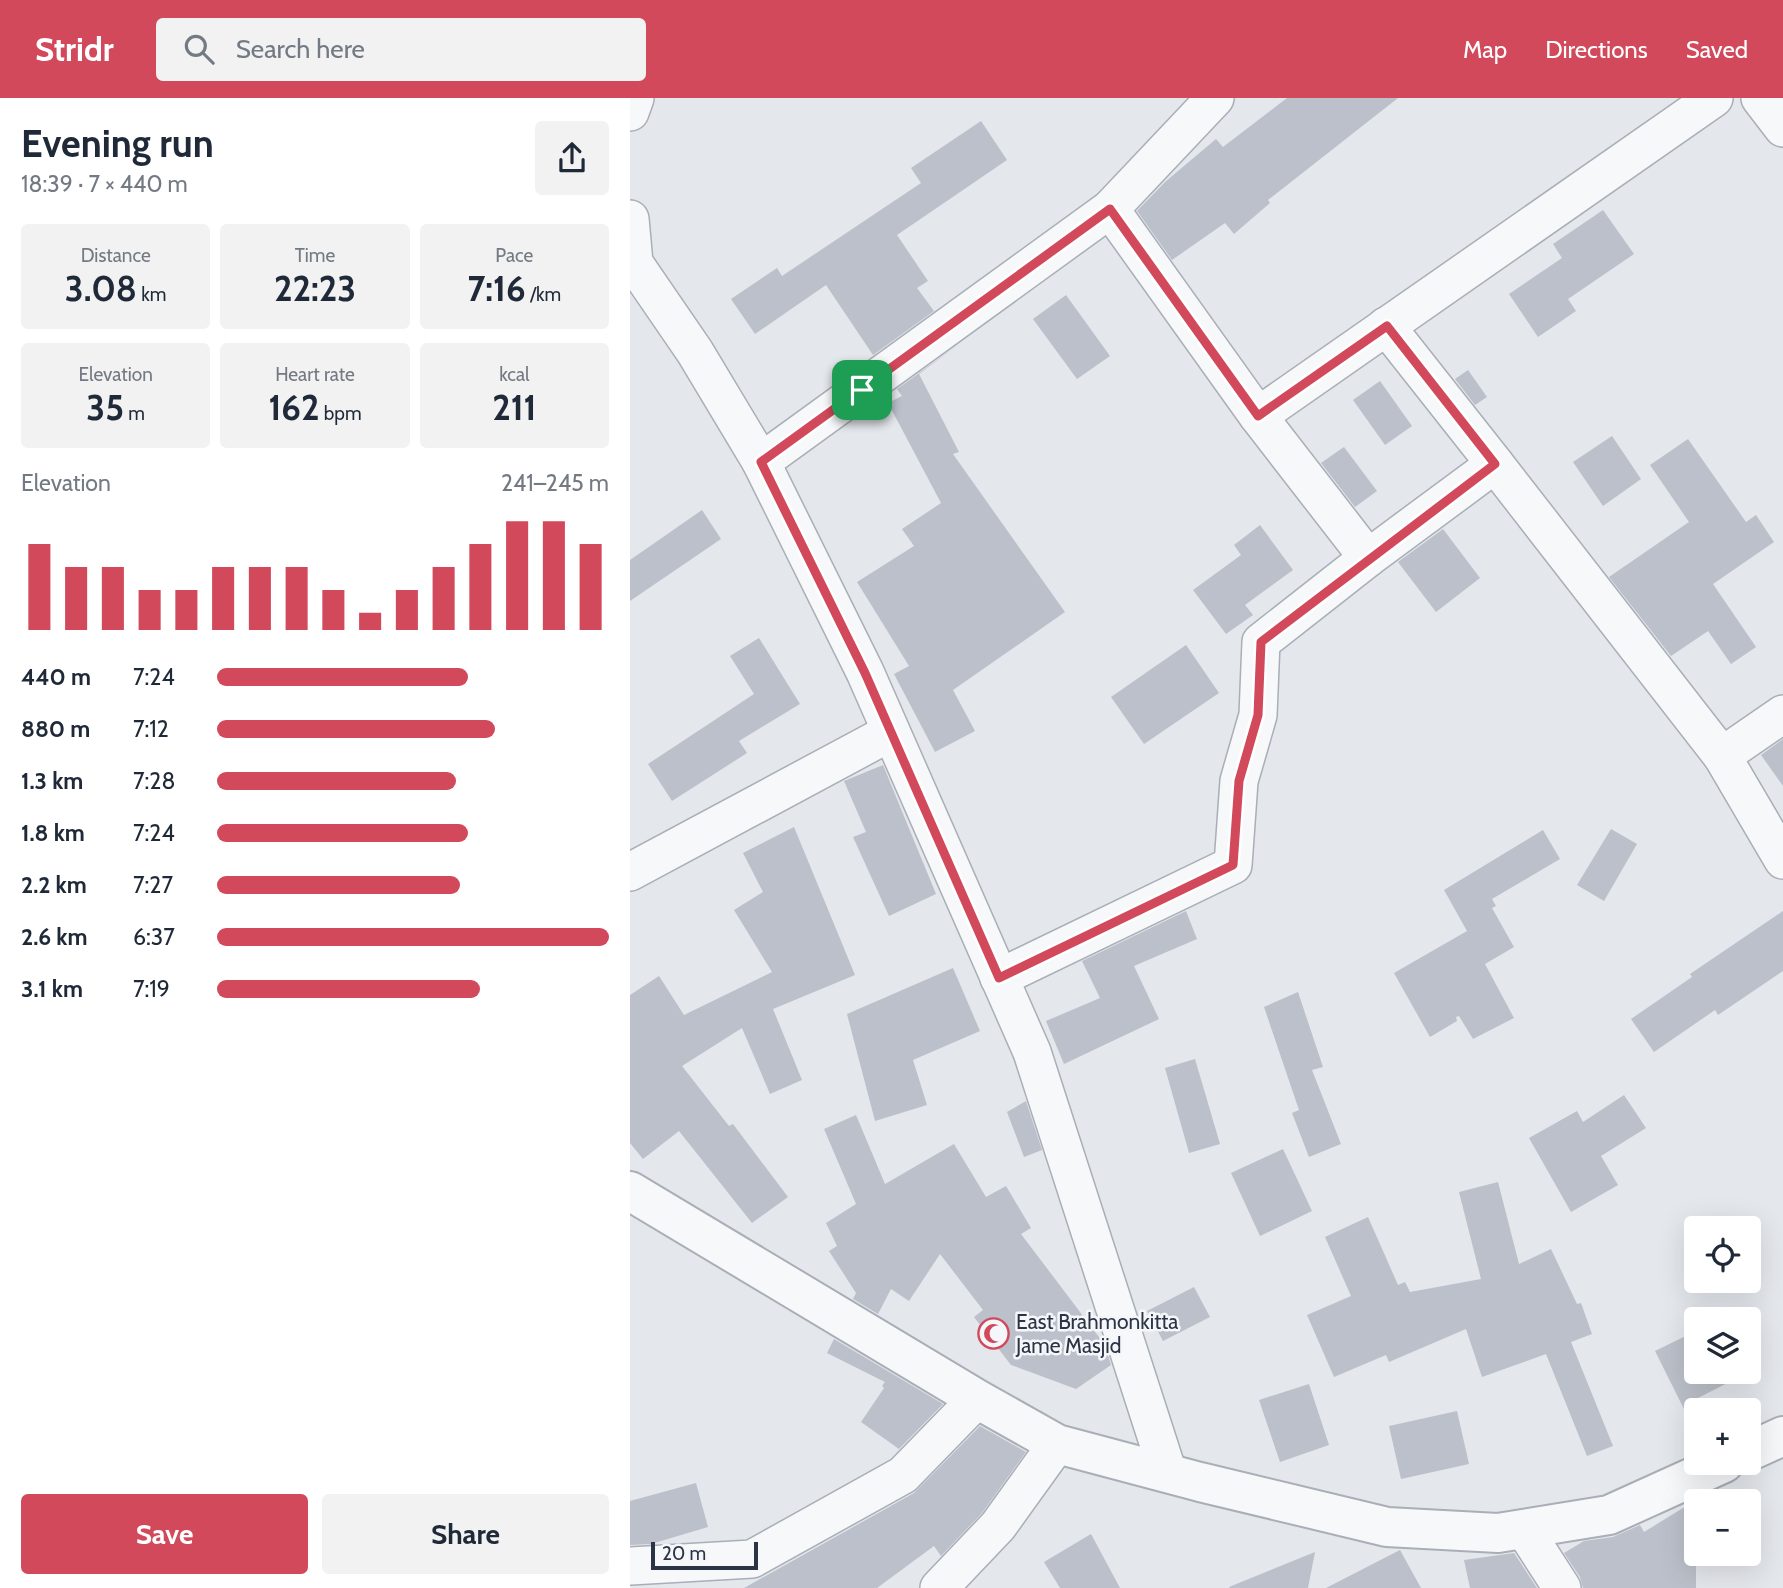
<!DOCTYPE html>
<meta charset="utf-8">
<style>
:root{--surface:#fff;--page:#f2f2f3;--text:#1f2937;--muted:#747a83;--accent:#d1495b}
body{margin:0;font-family:Cabin,sans-serif;background:var(--page);color:var(--text);height:100vh;display:flex;flex-direction:column;font-size:26px;white-space:nowrap}
*{box-sizing:border-box;margin:0}
p{font-size:23px;color:var(--muted)}
.icon{flex:none;width:38px;height:38px;fill:none;stroke:currentColor;stroke-width:2;stroke-linecap:round;stroke-linejoin:round}
.map{position:relative;flex:1;overflow:hidden}
.side{display:flex;flex-direction:column;background:var(--surface);width:630px}
.side>*{flex:none}
.tools{position:absolute;left:1054px;top:1118px;display:grid;gap:14px}
.tools a{display:grid;place-items:center;width:77px;height:77px;border-radius:7px;background:var(--surface);box-shadow:0 7px 28px #0002;font-size:35px}
.scale{position:absolute;left:21px;bottom:18px;width:107px;box-sizing:border-box;padding-left:7px;border:4px solid #2b3445;border-top:0;font-size:19px;line-height:24px;white-space:nowrap;color:#2b3445;-webkit-text-stroke:5px #f4f6f9;paint-order:stroke}
.pin{position:absolute;display:grid;place-items:center;width:60px;height:60px;color:#fff;margin:-30px;border-radius:14px;box-shadow:0 4px 10px #0006}
.round{display:grid;place-items:center;flex:none;width:74px;height:74px;border-radius:7px;background:var(--page)}
.summary{display:flex;align-items:center;justify-content:space-between;height:119px;padding:0 21px}
h1{font-size:38px;font-weight:800;line-height:52px}
.stats{display:grid;grid-template-columns:repeat(3,1fr);gap:10px;height:119px;padding:7px 21px}
.stats div{display:grid;align-content:center;border-radius:7px;background:var(--page);text-align:center}
.stats b{font-size:35px;font-weight:800}
.stats small{font-size:19px;font-weight:400}
.stats p{font-size:19px}
.chart{height:196px;padding:14px 21px}
.chart p{display:flex;justify-content:space-between}
.chart svg{width:100%;height:126px;margin-top:7px;stroke:var(--accent);stroke-width:6}
.primary-button{display:flex;gap:14px;margin-top:auto;padding:14px 21px}
.primary-button a{flex:1;height:80px;border-radius:7px;background:var(--accent);color:#fff;font-size:28px;font-weight:800;line-height:80px;text-align:center}
.primary-button a+a{background:var(--page);color:var(--text)}
ul{padding:0 21px;list-style:none;font-size:23px}
li{display:grid;grid-template-columns:112px 84px 1fr;align-items:center;height:52px}
li i{height:18px;border-radius:9px;background:var(--accent)}
header{display:flex;align-items:center;gap:42px;box-sizing:border-box;height:98px;padding:0 35px;background:var(--accent);color:#fff}
header strong{font-size:33px}
nav{display:flex;gap:38px;margin-inline-start:auto;font-size:24px}
.search{width:490px;height:63px;background:var(--page);display:flex;align-items:center;gap:18px;box-sizing:border-box;padding:0 24px;border-radius:7px;color:var(--muted);font-size:26px}
main{display:flex;flex:1;min-height:0}
.map>svg:first-child{display:block}
.building{fill:#bbc0ca}
.lines{fill:none;stroke-linecap:round;stroke-linejoin:round}
.minor-casing{stroke:#a9aeb7;stroke-width:40}
.tertiary-casing{stroke:#a9aeb7;stroke-width:42}
.minor{stroke:#f7f8fa;stroke-width:37}
.tertiary{stroke:#f7f8fa;stroke-width:38}
.route-casing{stroke:#fff;stroke-width:14}
.route{stroke:#d1495b;stroke-width:9}
.labels{text-anchor:middle;stroke-width:5;stroke-linejoin:round;paint-order:stroke}
.poi-label{font-size:21px;fill:#2b3445;stroke:#f4f6f9;text-anchor:start}
</style>
<header>
<strong>Stridr</strong>
<div class="search"><svg class="icon" aria-label="search" viewBox="0 0 24 24"><circle cx="10" cy="10" r="6"/><path d="M15 15l6 6"/></svg>Search here</div>
<nav><a>Map</a><a>Directions</a><a>Saved</a></nav>
</header>
<main>
<section class="side">
<div class="summary"><div><h1>Evening run</h1><p>18:39 · 7 × 440 m</p></div><a class="round"><svg class="icon" aria-label="share" viewBox="0 0 24 24"><path d="M12 15V3M7 8l5-5 5 5M5 13v7h14v-7"/></svg></a></div>
<div class="stats">
<div><p>Distance</p><b>3.08<small> km</small></b></div>
<div><p>Time</p><b>22:23</b></div>
<div><p>Pace</p><b>7:16<small> /km</small></b></div>
</div>
<div class="stats">
<div><p>Elevation</p><b>35<small> m</small></b></div>
<div><p>Heart rate</p><b>162<small> bpm</small></b></div>
<div><p>kcal</p><b>211</b></div>
</div>
<div class="chart"><p><span>Elevation</span>241–245 m</p>
<svg viewBox="0 0 160 44" preserveAspectRatio="none"><path d="M5 44V14M15 44V22M25 44V22M35 44V30M45 44V30M55 44V22M65 44V22M75 44V22M85 44V30M95 44V38M105 44V30M115 44V22M125 44V14M135 44V6M145 44V6M155 44V14"/></svg>
</div>
<ul>
<li><b>440 m</b>7:24<i style="width:64%"></i></li>
<li><b>880 m</b>7:12<i style="width:71%"></i></li>
<li><b>1.3 km</b>7:28<i style="width:61%"></i></li>
<li><b>1.8 km</b>7:24<i style="width:64%"></i></li>
<li><b>2.2 km</b>7:27<i style="width:62%"></i></li>
<li><b>2.6 km</b>6:37<i style="width:100%"></i></li>
<li><b>3.1 km</b>7:19<i style="width:67%"></i></li>
</ul>
<div class="primary-button"><a>Save</a><a>Share</a></div>
</section>
<div class="map">
<svg width="1153" height="1490" viewBox="0 0 1153 1490">
<rect width="100%" height="100%" fill="#e4e7ec"/>
<!-- building -->
<g class="building">
<polygon points="657,0 768,0 638,102 640,105 604,136 595,125 542,162 507,113 535,84 586,41 593,49"/>
<polygon points="351,23 377,62 267,137 298,183 287,190 304,213 243,257 196,187 125,236 101,201 147,170 152,178 291,85 281,70"/>
<polygon points="973,112 1004,156 938,201 946,213 908,239 879,196 932,160 923,146"/>
<polygon points="436,197 480,258 447,281 403,221"/>
<polygon points="328,247 289,276 329,354 323,356 435,514 323,592 345,633 305,654 264,576 279,568 227,484 284,448 272,431 311,405 258,305 272,298 267,291"/>
<polygon points="838,272 857,299 845,307 825,281"/>
<polygon points="750,283 782,328 755,347 723,302"/>
<polygon points="982,338 1011,381 973,408 943,364"/>
<polygon points="1058,341 1116,424 1126,417 1144,444 1083,486 1126,549 1101,566 1078,533 1041,558 979,479 1059,424 1020,367"/>
<polygon points="714,349 747,393 725,409 691,365"/>
<polygon points="72,412 91,441 0,503 0,462"/>
<polygon points="630,427 663,472 615,507 623,517 596,536 563,492 611,457 604,447"/>
<polygon points="813,431 850,480 806,514 768,464"/>
<polygon points="129,540 170,606 109,643 117,655 42,703 18,666 124,596 100,558"/>
<polygon points="556,547 589,595 514,646 481,599"/>
<polygon points="1153,641 1153,688 1131,657"/>
<polygon points="253,667 306,796 259,818 223,739 236,734 214,683"/>
<polygon points="164,729 225,877 143,911 172,982 140,996 112,930 52,968 99,1028 103,1026 158,1099 122,1125 49,1033 13,1061 0,1045 0,897 29,878 54,917 142,874 104,812 133,794 113,755"/>
<polygon points="981,731 1007,746 974,803 947,787"/>
<polygon points="913,732 930,761 862,801 866,808 862,810 884,849 855,866 884,920 843,941 829,918 826,919 827,923 800,939 764,875 837,833 814,792"/>
<polygon points="556,813 567,841 504,868 529,921 434,966 416,923 470,900 452,863"/>
<polygon points="1153,813 1153,873 1088,917 1085,912 1024,954 1001,921 1062,879 1060,876"/>
<polygon points="323,870 350,933 283,962 297,1007 245,1023 217,916"/>
<polygon points="668,894 693,969 682,972 711,1046 679,1059 662,1015 669,1012 634,909"/>
<polygon points="565,961 590,1046 559,1055 535,970"/>
<polygon points="994,997 1016,1030 971,1058 988,1087 941,1114 899,1040 947,1013 953,1024"/>
<polygon points="396,1003 412,1052 394,1059 377,1014"/>
<polygon points="226,1017 255,1086 324,1046 356,1099 376,1088 401,1130 391,1136 475,1247 481,1267 446,1291 381,1267 344,1219 353,1212 310,1156 279,1203 261,1191 248,1216 223,1201 226,1195 199,1153 207,1148 196,1125 226,1106 194,1031"/>
<polygon points="653,1051 682,1113 630,1138 601,1075"/>
<polygon points="868,1084 889,1166 921,1151 947,1206 951,1205 962,1236 941,1244 983,1348 957,1358 916,1256 852,1279 836,1231 759,1264 756,1257 704,1279 677,1217 721,1198 695,1139 738,1119 768,1187 775,1184 780,1194 851,1181 829,1094"/>
<polygon points="564,1189 580,1219 533,1243 517,1213"/>
<polygon points="1066,1233 1066,1274 1119,1274 1066,1301 1066,1335 1025,1253"/>
<polygon points="204,1241 313,1306 269,1351 231,1324 254,1290 252,1288 255,1284 197,1255"/>
<polygon points="679,1286 699,1347 650,1364 629,1302"/>
<polygon points="827,1313 839,1366 771,1381 759,1328"/>
<polygon points="350,1328 396,1354 352,1415 311,1458 304,1448 247,1490 114,1490 284,1395"/>
<polygon points="66,1385 78,1429 21,1446 0,1447 0,1403"/>
<polygon points="1066,1402 1066,1490 953,1490 950,1479 934,1455 954,1443 983,1439 1010,1427 1014,1434"/>
<polygon points="461,1436 490,1490 430,1490 414,1464"/>
<polygon points="770,1452 791,1490 696,1490"/>
<polygon points="685,1454 678,1490 600,1490 599,1489"/>
<polygon points="884,1455 907,1490 840,1490 834,1462"/>
</g>
<g class="lines">
<defs>
<g id="minor">
<polyline points="1130,0 1153,30"/>
<polyline points="0,14 5,0"/>
<polyline points="480,111 628,318 738,460 865,366 756,228"/>
<polyline points="0,121 4,165 65,254 131,364"/>
<polyline points="628,318 1084,0"/>
<polyline points="865,366 1092,658"/>
<polyline points="1153,616 1092,658 1153,762"/>
<polyline points="0,774 261,634"/>
<polyline points="369,880 603,767 609,683 628,617 631,544 738,460"/>
<polyline points="538,1375 402,954 235,574 131,364 480,111 585,0"/>
<polyline points="894,1431 932,1490"/>
<polyline points="0,1468 122,1461 273,1377 347,1301"/>
<polyline points="309,1490 368,1428 427,1346"/>
</g>
<g id="tertiary">
<polyline points="0,1093 347,1301 427,1346 570,1384 757,1429 868,1435 979,1417 1094,1365"/>
<polyline points="1118,1354 1153,1338"/>
</g>
</defs>
<!-- minor casing -->
<use href="#minor" class="minor-casing"/>
<!-- tertiary casing -->
<use href="#tertiary" class="tertiary-casing"/>
<!-- minor -->
<use href="#minor" class="minor"/>
<!-- tertiary -->
<use href="#tertiary" class="tertiary"/>
</g>
<g class="lines">
<defs>
<polygon id="route" points="480,111 628,318 757,228 865,366 631,544 628,617 609,683 603,767 369,880 235,575 131,364"/>
</defs>
<!-- route casing -->
<use href="#route" class="route-casing"/>
<!-- route -->
<use href="#route" class="route"/>
</g>
<!-- icons -->
<defs>
<symbol id="mosque-ring" viewBox="-11 -11 22 22"><circle r="9.5" fill="#f4f6f9" stroke="#d1495b" stroke-width="1.5"/><path d="M3.5-4.9A6 6 0 1 0 3.5 4.9A5 5 0 1 1 3.5-4.9Z" fill="#d1495b"/></symbol>
</defs>
<g fill-rule="evenodd">
<use href="#mosque-ring" x="346" y="1218" width="35" height="35"/>
</g>
<g class="labels">
<!-- poi labels -->
<g class="poi-label">
<text x="386" y="1231">East Brahmonkitta<tspan x="386" dy="24">Jame Masjid</tspan></text>
</g>
</g>
</svg>
<div class="tools">
<a><svg class="icon" aria-label="locate" viewBox="0 0 24 24"><circle cx="12" cy="12" r="6"/><path d="M12 2v4M12 18v4M2 12h4M18 12h4"/></svg></a>
<a><svg class="icon" aria-label="layers" viewBox="0 0 24 24"><path d="M12 4l9 5-9 5-9-5zM3 14l9 5 9-5"/></svg></a>
<a>+</a>
<a>−</a>
</div>
<div class="scale">20 m</div>
<div class="pin" style="left:232px;top:292px;background:#1e9e55"><svg class="icon" aria-label="arrive" viewBox="0 0 24 24"><path d="M6 21V4h12l-3 4 3 4H6"/></svg></div>
</div>
</main>
